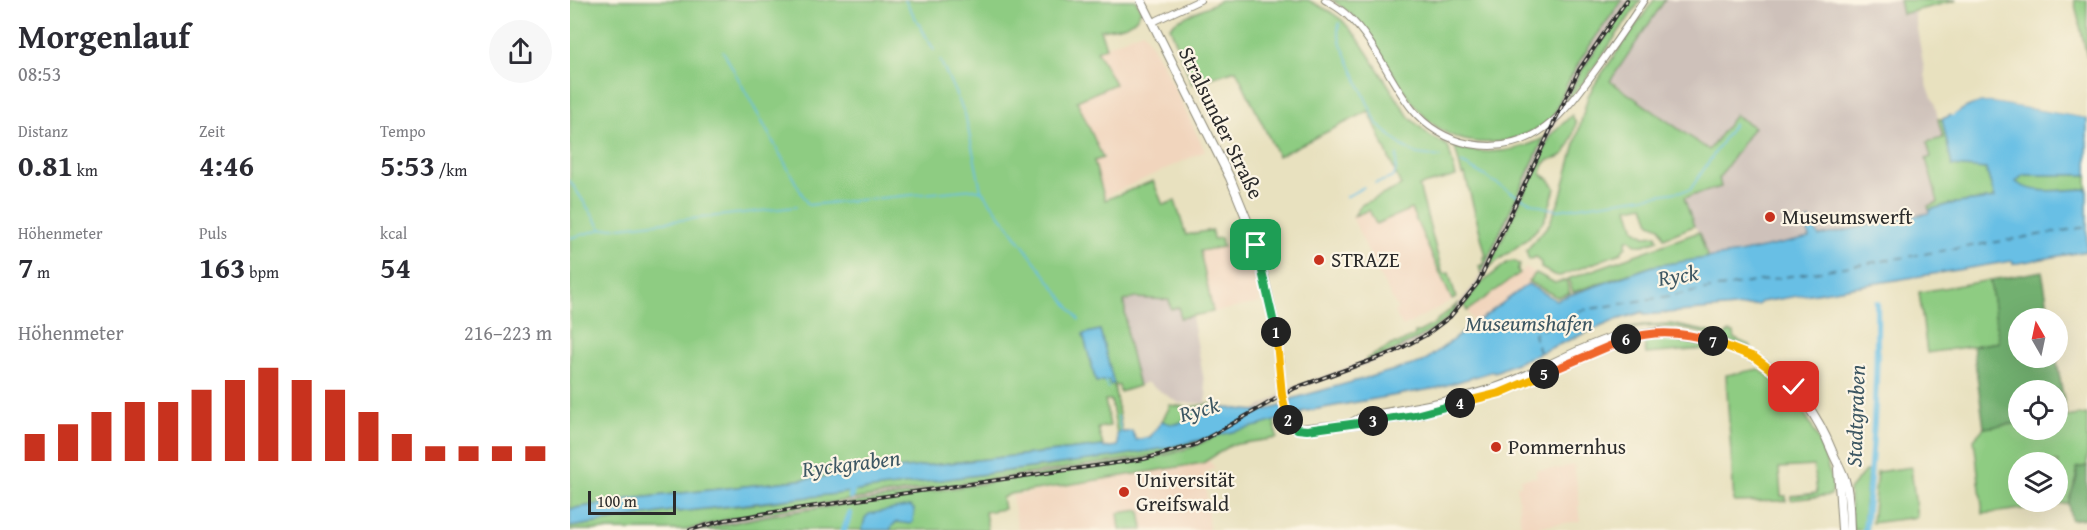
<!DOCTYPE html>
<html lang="de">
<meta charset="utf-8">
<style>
:root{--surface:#fff;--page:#f7f7f7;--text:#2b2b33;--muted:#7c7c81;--accent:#c8321e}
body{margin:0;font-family:"Gentium Book Plus",serif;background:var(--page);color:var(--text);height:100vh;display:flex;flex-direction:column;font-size:22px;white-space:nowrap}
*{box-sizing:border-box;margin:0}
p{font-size:20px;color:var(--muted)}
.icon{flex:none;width:33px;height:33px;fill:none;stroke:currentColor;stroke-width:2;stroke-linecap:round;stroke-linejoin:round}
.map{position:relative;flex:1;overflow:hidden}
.sheet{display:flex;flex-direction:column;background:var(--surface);width:570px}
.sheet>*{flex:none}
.needle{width:39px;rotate:351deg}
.buttons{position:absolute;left:1438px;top:308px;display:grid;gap:12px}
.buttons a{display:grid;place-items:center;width:60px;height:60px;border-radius:50%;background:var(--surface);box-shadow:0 6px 24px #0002;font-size:30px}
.scale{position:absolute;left:18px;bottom:15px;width:88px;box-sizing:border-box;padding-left:6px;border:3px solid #2b2b2b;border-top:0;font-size:16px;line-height:21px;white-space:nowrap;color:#2b2b2b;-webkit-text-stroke:4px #fcf5e5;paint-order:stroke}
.pin{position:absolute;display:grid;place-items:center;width:51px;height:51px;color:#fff;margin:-26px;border-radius:12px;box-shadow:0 3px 9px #0006}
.km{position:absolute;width:30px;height:30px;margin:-15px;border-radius:50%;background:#222;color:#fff;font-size:16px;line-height:30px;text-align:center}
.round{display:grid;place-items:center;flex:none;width:63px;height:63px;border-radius:32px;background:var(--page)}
.head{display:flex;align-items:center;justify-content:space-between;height:102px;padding:0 18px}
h1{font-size:33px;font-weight:700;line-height:45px}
.figures{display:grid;grid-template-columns:repeat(3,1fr);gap:9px;height:102px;padding:6px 18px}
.figures div{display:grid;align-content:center}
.figures b{font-size:30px;font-weight:700}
.figures small{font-size:16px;font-weight:400}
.figures p{font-size:16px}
.chart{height:168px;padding:12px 18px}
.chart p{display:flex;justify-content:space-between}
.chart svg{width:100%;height:108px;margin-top:6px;stroke:var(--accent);stroke-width:6}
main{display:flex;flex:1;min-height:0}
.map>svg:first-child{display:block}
.built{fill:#f1d5bd}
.industrial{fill:#cec1ba}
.green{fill:#8ecc82;stroke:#5c7c56;stroke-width:1.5;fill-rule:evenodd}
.forest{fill:#72b070;stroke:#4e6e4e;stroke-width:1.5}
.water{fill:#68bfe5;stroke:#4a7588;stroke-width:1.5}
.pier{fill:#e8e1bf}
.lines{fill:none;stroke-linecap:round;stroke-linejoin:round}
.stream{stroke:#68bfe5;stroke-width:1.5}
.canal{stroke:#68bfe5;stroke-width:6}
.ferry{stroke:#3d5763;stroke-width:1.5;stroke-dasharray:8 6;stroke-linecap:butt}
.minor-casing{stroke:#8a8675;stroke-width:8}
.major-casing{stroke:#8a8675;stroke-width:10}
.minor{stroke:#fff;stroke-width:6}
.major{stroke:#fff;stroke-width:8}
.rail-casing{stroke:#2b2b2b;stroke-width:4}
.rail{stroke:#fcf5e5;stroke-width:1.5;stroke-dasharray:4.5;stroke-linecap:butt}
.split-1-casing{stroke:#fff;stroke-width:12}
.split-2-casing{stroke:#fff;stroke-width:12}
.split-3-casing{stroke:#fff;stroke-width:12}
.split-4-casing{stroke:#fff;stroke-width:12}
.split-5-casing{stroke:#fff;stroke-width:12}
.split-6-casing{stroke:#fff;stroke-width:12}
.split-7-casing{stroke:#fff;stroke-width:12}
.split-8-casing{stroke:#fff;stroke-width:12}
.split-1{stroke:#22a559;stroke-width:8}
.split-2{stroke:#f5b400;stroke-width:8}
.split-3{stroke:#22a559;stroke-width:8}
.split-4{stroke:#22a559;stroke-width:8}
.split-5{stroke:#f5b400;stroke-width:8}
.split-6{stroke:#f0652b;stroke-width:8}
.split-7{stroke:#f0652b;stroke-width:8}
.split-8{stroke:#f5b400;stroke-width:8}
.poi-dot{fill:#c8321e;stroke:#fcf5e5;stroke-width:2}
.labels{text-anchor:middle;stroke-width:4.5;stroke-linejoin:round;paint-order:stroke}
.street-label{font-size:21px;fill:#2b2b2b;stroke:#fcf5e5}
.poi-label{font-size:21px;fill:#2b2b2b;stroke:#fcf5e5;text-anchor:start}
.water-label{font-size:22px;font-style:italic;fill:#3d5763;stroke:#fcf5e5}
</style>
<main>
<section class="sheet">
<div class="head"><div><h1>Morgenlauf</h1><p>08:53</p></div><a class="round"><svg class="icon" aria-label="share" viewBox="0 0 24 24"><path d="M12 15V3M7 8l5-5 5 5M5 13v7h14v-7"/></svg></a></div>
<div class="figures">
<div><p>Distanz</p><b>0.81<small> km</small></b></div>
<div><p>Zeit</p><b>4:46</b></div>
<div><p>Tempo</p><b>5:53<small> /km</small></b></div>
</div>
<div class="figures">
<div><p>Höhenmeter</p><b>7<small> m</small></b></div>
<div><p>Puls</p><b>163<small> bpm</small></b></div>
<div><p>kcal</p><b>54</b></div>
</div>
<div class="chart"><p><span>Höhenmeter</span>216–223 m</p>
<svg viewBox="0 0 160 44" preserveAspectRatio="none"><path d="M5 44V33M15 44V29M25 44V24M35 44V20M45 44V20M55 44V15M65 44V11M75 44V6M85 44V11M95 44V15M105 44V24M115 44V33M125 44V38M135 44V38M145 44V38M155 44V38"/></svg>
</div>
</section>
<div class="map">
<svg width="1517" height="530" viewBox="0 0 1517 530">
<rect width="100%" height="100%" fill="#fcf5e5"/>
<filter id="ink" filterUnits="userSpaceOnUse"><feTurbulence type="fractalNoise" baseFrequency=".0167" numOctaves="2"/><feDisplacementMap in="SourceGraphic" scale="12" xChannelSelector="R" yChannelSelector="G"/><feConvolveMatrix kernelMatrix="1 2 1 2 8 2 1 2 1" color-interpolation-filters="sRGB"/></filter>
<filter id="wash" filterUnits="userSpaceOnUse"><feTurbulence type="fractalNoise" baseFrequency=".008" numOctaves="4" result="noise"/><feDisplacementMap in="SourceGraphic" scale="24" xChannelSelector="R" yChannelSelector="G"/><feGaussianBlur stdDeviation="1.35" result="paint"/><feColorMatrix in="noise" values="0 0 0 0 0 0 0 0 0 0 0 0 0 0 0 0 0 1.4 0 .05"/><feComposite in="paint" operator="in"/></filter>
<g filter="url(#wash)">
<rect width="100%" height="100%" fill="#e8e1bf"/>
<!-- built -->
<g class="built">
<polygon points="573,31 591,61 635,151 534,197 524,161 533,157 507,101 545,83 527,50"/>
<polygon points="841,208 882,300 833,327 824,311 828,309 808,273 782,217 799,210 806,224"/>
<polygon points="676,243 690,303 643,312 630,251"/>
<polygon points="956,268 966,273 961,277 960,282 904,323 897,311"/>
<polygon points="638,460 645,468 635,472 639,530 448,530 442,496 633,463"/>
<polygon points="1004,465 1010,505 1008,506 1010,521 951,529 947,485 951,485 951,479 967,477 966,470 993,468 993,467"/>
</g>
<!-- industrial -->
<g class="industrial">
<polygon points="1052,0 1061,0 1011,71 908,286 881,318 847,343 819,356 725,389 637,441 604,453 556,463 196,516 129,530 116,530 158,519 549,461 603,451 635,439 724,387 818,353 845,340 879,316 907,281 1006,67"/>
<polygon points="1095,0 1329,0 1332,14 1344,12 1357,85 1364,102 1373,138 1357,143 1362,157 1356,159 1368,202 1358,206 1360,213 1249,237 1240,221 1236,221 1240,238 1138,258 1129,232 1124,226 1113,198 1139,150 1040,80"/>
<polygon points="565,298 599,300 609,307 610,318 622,316 637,397 635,403 609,403 576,382 569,386 558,342 554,301"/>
</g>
<!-- green -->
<g class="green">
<path d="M0 0H566L571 10C564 28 547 27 530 30L536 47 527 51 545 84 507 101 533 158 524 161 535 200 583 181 593 205 605 201 616 235 642 230 643 239 651 238 653 247 630 251 643 312 610 318 609 307 601 309 599 300 565 298 554 301 558 342 569 386 550 392 549 386 544 385 552 432 547 433 541 400H535L540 426 528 428 533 446 59 499 0 509ZM530 330 539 380 526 382 514 334Z"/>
<polygon points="651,0 738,0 759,11 772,20 787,37 839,117 860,136 878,146 886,176 849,186 871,268 873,274 879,273 886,298 882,300 841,209 806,224 799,210 784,216 791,205 831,186 799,111 708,156 666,70 622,84 600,27 606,21"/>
<path d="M762 0H1052C1037 22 1019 44 1006 68 999 79 993 92 988 105 986 108 985 114 983 117 976 127 950 137 939 140 854 157 835 84 795 30 786 17 775 9 762 0Z"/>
<polygon points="1061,0 1071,0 1015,80 992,108 1011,71"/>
<path d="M1084 0H1095L1040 81 1139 150 1165 115 1184 127 1149 178 1151 187 1114 198 1124 226 1094 238 1090 227 1080 223 1074 205 1058 208 1065 230 1075 236 1086 235 1088 240C1076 244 1069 250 1060 239L1056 241V246L1051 253 990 276 984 275 971 268V263L966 257 959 260 956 251 979 224 990 199 1018 96 1028 79Z"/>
<polygon points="1329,0 1388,0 1332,14"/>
<polygon points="1504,0 1517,0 1517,57"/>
<path d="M1002 115 1006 123C1004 131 1002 143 997 150 989 164 974 152 971 174L979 179 985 188C982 199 979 210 974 220 962 239 937 253 919 267L981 135Z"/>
<polygon points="1368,119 1372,119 1378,138 1416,169 1425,198 1380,204 1359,210 1358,206 1368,202 1356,159 1361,157 1357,142 1373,138"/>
<path d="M974 138 911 273 909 266 914 264 913 257 916 256 895 174 892 175 885 147C917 156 945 153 974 138Z"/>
<path d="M1453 175H1517V189C1496 189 1463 196 1445 182Z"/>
<polygon points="1129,232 1138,258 1083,266 1003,292 998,279"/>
<polygon points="944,261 950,265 947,270 950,273 897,311 894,305 908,286 938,262"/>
<polygon points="966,273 985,283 996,280 1000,293 987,297 958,281"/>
<polygon points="1420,280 1429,342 1357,353 1349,292"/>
<path d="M888 304C879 328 821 352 797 361L796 359 825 343 828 344 845 335V332H849L866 323 867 320Z"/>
<path d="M1101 324 1140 332 1149 336H1154L1159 332 1164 333 1165 339 1181 346V351C1145 333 1092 319 1051 331V329L1073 325Z"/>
<polygon points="1095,338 1147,348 1076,354 1074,340"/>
<path d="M1189 369C1226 395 1246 423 1258 468 1261 477 1265 487 1261 495L1221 500V496L1247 493 1244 466 1209 468 1211 496H1216V501L1164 502 1156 375Z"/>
<path d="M645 403 648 408C633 409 610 426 601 425 598 425 595 422 592 421L599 408V405L620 407Z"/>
<path d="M1517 414V466L1506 468 1507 478 1498 503 1413 514 1404 439 1414 428 1449 423V429H1488V418ZM1449 462H1488V501H1449Z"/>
<polygon points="704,419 707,438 661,445 633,463 440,494 432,498 434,509 415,512 418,530 129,530 196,516 577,459 604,453 623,447 652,433 691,425"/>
<polygon points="635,439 603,451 574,457 210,510 158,519 116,530 0,530 0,527 108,510 108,512 185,504 478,466 596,448"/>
<polygon points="1341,467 1347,517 1302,523 1307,472"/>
<polygon points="1295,471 1298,471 1293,530 1283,530 1279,490"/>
<polygon points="570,510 573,530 550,530 548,513"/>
</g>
<!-- forest -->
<g class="forest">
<polygon points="1472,271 1480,318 1449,318 1449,357 1486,357 1497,417 1488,418 1488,390 1449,390 1449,423 1414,428 1403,346 1429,342 1420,280"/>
<polygon points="1517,466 1517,518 1501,520 1498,503 1507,478 1506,468"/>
</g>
<!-- water -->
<g class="water">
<path d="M1410 102H1422L1517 118V175H1453L1446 182C1463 196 1496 189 1517 189V251L1443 264 1442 261 1191 302 1188 305 1074 315 1073 312 1046 320 925 372 924 371 867 388 731 412V415L727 414 691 425 596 448 542 457 266 494 108 512 107 510 0 527V509L59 499 533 446 534 448 548 446 547 433 562 431 566 440 580 437 592 421C613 431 619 414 638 409 654 405 673 411 689 411 699 410 711 406 721 403V399L853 362 958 284 986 300 1083 266 1169 253 1239 238 1236 221 1240 220 1249 236 1359 213V210L1380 204 1425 198 1416 169 1382 166 1372 119C1386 114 1396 106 1410 102Z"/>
<polygon points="530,330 544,384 540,385 539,380 526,382 513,334"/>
<polygon points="340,506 344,509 343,522 340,524 327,522 322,526 320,530 292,530 295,518 299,514"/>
</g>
<!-- pier -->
<polygon class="pier" points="1410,99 1423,99 1517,115 1517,118 1422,102 1410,102 1396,106 1382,116 1380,113 1395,103"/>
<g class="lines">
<!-- stream -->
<g class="stream">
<polyline points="335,0 364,50"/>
<polyline points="769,23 768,32 771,44 807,124 832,146 847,154 871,157"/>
<polyline points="153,51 238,205 404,189 412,191 509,320"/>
<polyline points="370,60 395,114 411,190"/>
<path d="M891 163C924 178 952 206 988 210L1120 190 1164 124"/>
<polyline points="0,181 31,228"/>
<path d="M805 183C829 177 825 178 827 154"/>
<polyline points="776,197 794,187"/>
<polyline points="0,238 32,229 226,207"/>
<polyline points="535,381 538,388"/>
<polyline points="548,416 551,433"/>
</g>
<!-- canal -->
<g class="canal">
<polyline points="281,497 282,485"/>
<polyline points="274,530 280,514"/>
<path d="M1295 530C1303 454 1308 379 1307 303"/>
</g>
<!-- ferry -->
<polyline class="ferry" points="969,353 964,334 1008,311 1517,227"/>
</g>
</g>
<g filter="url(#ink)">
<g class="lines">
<defs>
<g id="minor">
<path d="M755 0C763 5 771 9 778 16 805 41 819 80 842 109 856 127 878 140 900 144 966 156 996 111 1030 64 1045 43 1060 22 1074 0"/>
<polyline points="583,22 630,0"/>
</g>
<g id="major">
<polyline points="571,0 660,178 679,225 692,267 706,332 712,395 716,416 727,429 793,423 845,415 930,392 1047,342 1065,336 1090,332"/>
<path d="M1088 332C1172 340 1229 369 1262 451 1266 461 1272 470 1275 480 1280 496 1279 514 1280 530"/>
<path d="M783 422 792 417C837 409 884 402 928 387 973 371 1015 343 1061 332"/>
<polyline points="1268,469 1272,530"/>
</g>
</defs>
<!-- minor casing -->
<use href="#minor" class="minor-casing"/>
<!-- major casing -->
<use href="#major" class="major-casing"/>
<!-- minor -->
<use href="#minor" class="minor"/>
<!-- major -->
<use href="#major" class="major"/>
<defs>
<polyline id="rail" points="120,530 155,520 197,513 574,459 625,445 725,388 824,352 856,335 880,317 908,283 1009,70 1057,0"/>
</defs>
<!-- rail casing -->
<use href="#rail" class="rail-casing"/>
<!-- rail -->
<use href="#rail" class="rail"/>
</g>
</g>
<g class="lines" filter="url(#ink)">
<defs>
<polyline id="split-1" points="686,245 706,332"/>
<polyline id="split-2" points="706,332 712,395 718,420"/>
<polyline id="split-3" points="718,420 727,429 737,430 803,421"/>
<polyline id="split-4" points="803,421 845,415 890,403"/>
<polyline id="split-5" points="890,403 930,393 974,374"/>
<polyline id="split-6" points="974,374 1056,339"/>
<path id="split-7" d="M1056 339C1085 330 1114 332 1143 341"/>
<polyline id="split-8" points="1143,341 1184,357 1224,387"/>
</defs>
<!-- split-1 casing -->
<use href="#split-1" class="split-1-casing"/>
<!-- split-2 casing -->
<use href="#split-2" class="split-2-casing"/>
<!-- split-3 casing -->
<use href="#split-3" class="split-3-casing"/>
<!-- split-4 casing -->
<use href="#split-4" class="split-4-casing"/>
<!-- split-5 casing -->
<use href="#split-5" class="split-5-casing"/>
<!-- split-6 casing -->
<use href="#split-6" class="split-6-casing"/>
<!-- split-7 casing -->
<use href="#split-7" class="split-7-casing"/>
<!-- split-8 casing -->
<use href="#split-8" class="split-8-casing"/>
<!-- split-1 -->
<use href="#split-1" class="split-1"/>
<!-- split-2 -->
<use href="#split-2" class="split-2"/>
<!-- split-3 -->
<use href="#split-3" class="split-3"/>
<!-- split-4 -->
<use href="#split-4" class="split-4"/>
<!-- split-5 -->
<use href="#split-5" class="split-5"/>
<!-- split-6 -->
<use href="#split-6" class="split-6"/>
<!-- split-7 -->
<use href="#split-7" class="split-7"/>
<!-- split-8 -->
<use href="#split-8" class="split-8"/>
</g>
<!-- markers -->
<g class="poi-dot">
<circle cx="1200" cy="217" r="6"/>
<circle cx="749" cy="260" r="6"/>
<circle cx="926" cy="447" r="6"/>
<circle cx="554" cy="492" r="6"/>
</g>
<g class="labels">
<!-- street labels -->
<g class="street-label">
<text transform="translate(651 123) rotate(64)" y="7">Stralsunder Straße</text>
</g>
<!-- poi labels -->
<g class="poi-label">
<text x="1212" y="224">Museumswerft</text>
<text x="761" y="267">STRAZE</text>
<text x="938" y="454">Pommernhus</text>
<text x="566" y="487">Universität<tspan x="566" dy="24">Greifswald</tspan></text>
</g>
<!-- water labels -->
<g class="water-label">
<text transform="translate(1108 275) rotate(-9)" y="8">Ryck</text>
<text x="959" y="331">Museumshafen</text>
<text transform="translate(629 409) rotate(-16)" y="8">Ryck</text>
<text transform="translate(1285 416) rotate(-88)" y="8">Stadtgraben</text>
<text transform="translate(281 463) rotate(-7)" y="8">Ryckgraben</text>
</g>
</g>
</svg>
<div class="buttons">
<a><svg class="needle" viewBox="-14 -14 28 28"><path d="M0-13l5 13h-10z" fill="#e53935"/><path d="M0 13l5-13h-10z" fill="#7c7c81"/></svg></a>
<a><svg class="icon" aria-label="locate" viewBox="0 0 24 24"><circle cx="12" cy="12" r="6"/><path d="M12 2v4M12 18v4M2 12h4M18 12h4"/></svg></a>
<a><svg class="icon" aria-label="layers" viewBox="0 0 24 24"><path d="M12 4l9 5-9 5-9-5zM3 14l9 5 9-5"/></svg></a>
</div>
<div class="scale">100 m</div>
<div class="pin" style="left:686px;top:245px;background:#1e9e55"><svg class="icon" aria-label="arrive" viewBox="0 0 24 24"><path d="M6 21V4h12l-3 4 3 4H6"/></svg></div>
<div class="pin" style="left:1224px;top:387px;background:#d93025"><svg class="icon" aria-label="check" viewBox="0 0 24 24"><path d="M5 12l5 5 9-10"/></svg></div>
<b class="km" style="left:706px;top:332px">1</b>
<b class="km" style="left:718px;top:420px">2</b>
<b class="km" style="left:803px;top:421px">3</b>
<b class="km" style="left:890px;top:403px">4</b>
<b class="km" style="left:974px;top:374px">5</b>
<b class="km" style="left:1056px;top:339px">6</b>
<b class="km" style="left:1143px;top:341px">7</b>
</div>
</main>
